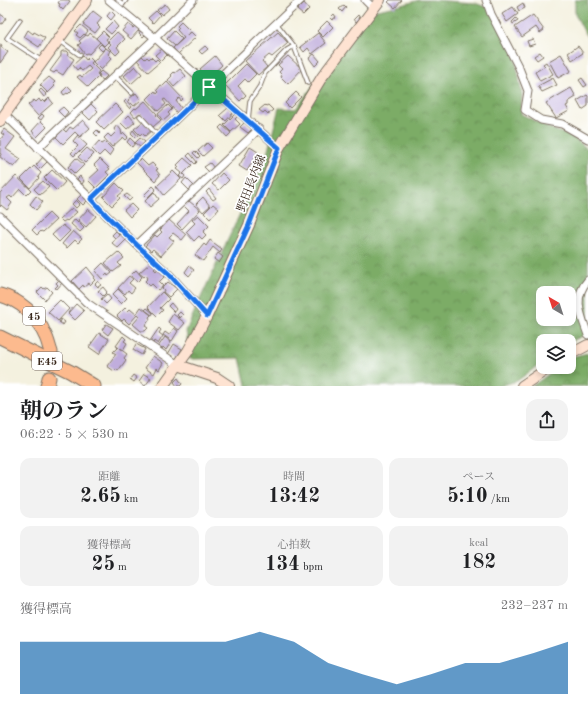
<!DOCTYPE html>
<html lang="ja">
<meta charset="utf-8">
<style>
:root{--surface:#fff;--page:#f2f2f2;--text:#202124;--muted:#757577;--accent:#1f6fb2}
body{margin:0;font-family:"Old Standard TT","Noto Serif JP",serif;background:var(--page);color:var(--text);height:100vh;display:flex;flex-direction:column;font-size:15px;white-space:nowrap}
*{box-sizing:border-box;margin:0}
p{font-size:13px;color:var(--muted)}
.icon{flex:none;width:22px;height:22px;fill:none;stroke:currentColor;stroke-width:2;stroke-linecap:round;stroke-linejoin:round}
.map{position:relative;height:386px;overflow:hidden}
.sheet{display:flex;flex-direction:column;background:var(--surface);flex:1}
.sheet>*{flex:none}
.needle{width:26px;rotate:321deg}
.buttons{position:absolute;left:536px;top:286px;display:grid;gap:8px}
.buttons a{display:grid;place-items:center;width:40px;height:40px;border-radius:8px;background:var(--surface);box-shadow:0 2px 6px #0003;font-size:20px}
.pin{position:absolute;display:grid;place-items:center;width:34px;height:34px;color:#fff;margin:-17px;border-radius:8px;box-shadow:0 2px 6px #0006}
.round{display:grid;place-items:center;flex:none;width:42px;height:42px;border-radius:12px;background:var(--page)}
.overview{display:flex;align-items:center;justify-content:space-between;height:68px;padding:0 20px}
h1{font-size:22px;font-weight:700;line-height:30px}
.stats{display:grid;grid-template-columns:repeat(3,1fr);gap:6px;height:68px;padding:4px 20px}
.stats div{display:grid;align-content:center;border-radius:10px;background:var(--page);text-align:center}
.stats b{font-size:20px;font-weight:700}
.stats small{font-size:11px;font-weight:400}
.stats p{font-size:11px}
.chart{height:112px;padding:8px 20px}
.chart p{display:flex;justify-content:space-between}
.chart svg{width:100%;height:72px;margin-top:4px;fill:var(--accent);opacity:.7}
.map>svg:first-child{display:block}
.forest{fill:url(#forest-crowns);stroke:#5c6b42;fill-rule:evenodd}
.building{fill:#c0addc}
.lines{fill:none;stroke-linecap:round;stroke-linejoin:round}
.lane-casing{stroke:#7c7062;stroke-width:5.5}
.street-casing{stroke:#7c7062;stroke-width:9}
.secondary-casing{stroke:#7c7062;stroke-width:12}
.highway-casing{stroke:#7c7062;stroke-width:15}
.lane{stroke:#fff;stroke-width:3.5}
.street{stroke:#fff;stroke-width:7}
.secondary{stroke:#fee3d2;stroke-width:10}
.highway{stroke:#fcba8e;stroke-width:13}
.route-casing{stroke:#fff;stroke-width:8}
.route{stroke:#1a73e8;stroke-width:5}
.labels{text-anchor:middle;stroke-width:3.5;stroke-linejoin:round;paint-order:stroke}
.shield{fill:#fff;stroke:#766a62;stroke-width:1}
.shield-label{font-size:11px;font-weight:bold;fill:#3b2a1e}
.street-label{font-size:12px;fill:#3b2a1e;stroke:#fff}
</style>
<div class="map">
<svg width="588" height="386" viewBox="0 0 588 386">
<defs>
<pattern id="forest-crowns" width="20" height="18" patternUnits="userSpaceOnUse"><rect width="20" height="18" fill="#7cac66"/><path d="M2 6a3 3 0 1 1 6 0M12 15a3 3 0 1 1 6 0" fill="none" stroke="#678c53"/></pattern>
</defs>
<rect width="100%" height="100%" fill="#fff"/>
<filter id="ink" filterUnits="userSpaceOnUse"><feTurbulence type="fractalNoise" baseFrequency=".025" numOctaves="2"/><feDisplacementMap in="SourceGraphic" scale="8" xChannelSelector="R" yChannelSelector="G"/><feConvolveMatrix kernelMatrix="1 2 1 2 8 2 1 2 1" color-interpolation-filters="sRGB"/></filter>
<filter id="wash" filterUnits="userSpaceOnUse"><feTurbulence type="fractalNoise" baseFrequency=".012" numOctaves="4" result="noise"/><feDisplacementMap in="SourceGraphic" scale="16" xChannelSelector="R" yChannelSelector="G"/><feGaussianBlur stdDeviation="0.9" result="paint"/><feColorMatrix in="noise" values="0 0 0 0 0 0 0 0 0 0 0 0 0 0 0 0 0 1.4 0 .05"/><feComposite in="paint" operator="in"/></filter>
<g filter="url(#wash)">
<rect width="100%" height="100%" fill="#f4f1df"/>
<!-- forest -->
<g class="forest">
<path d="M419 0H432L475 3 491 9 514 51 522 94 521 114 547 127 574 138 588 149V334L576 339 569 344V341H543V362L517 381 500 386H248L246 385 240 358 190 359 186 331 196 308 266 158 279 108 296 109 367 12 402 5ZM543 293H569V319H543Z"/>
<polygon points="575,0 588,0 588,39 575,14"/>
<polygon points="588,353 588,386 532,386 559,367 569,367 569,360 575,356"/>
</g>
<g id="blocks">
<!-- building -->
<g class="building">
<polygon points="60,0 68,0 70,1 63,10 59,6 60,4 58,3"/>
<polygon points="390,0 402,0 395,8 388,2"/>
<polygon points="304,3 309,9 303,15 297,10"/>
<polygon points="523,3 525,8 519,11 517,7"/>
<polygon points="165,4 169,9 162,15 157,10"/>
<polygon points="344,5 346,7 342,12 339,9"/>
<polygon points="513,7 518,14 507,22 502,14"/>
<polygon points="93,11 102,18 97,24 100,27 95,33 83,24"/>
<polygon points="111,11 115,15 111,20 107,16"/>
<polygon points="156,11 160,15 153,23 148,18"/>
<polygon points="0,14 6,18 2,24 0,23"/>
<polygon points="334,14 336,17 332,20 330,18"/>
<polygon points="358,15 360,18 356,22 354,19"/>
<polygon points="533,15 544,30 540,33 536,27 522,37 515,27"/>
<polygon points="516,18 518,21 513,24 512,22"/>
<polygon points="113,21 118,27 111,34 105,29"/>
<polygon points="327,21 333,27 323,37 317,31"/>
<polygon points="181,22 190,31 187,36 191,32 196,37 178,54 173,48 184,38 177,30 179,28 177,26"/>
<polygon points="128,24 133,28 135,26 139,30 131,39 122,31"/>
<polygon points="81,25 88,31 85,35 84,34 80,38 76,35 78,33 75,31"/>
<polygon points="28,30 33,34 34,32 45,38 39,47 24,37"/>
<polygon points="141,30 145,35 143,37 139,33"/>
<polygon points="103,31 109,37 106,39 108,42 104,46 96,38"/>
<polygon points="174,31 182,39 175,46 167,39"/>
<polygon points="117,32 125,39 117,47 120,51 116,55 108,47 111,44 108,41"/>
<polygon points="278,32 288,43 272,57 269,55 262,61 267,67 258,75 245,61"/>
<polygon points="90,33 100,42 89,54 87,53 85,54 78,45 81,43 79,41 86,35 88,36"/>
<polygon points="318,33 326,43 312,54 308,48 304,52 300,47"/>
<polygon points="533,39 535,44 529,46 527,41"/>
<polygon points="0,44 2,45 1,47 8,52 0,63"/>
<polygon points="101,44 105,48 102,51 98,47"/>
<polygon points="205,46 208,49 202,54 199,51"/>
<polygon points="578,46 583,53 572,60 568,53"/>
<polygon points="106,48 110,51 108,54 112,58 101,70 93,62"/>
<polygon points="162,49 167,55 161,61 155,55"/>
<polygon points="63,51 67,51 69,53 68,55 74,59 63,75 56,71 54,73 50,71 61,56 61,52"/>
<polygon points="540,52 543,56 537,60 534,56"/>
<polygon points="314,54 320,61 315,66 309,58"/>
<polygon points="561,54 571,71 558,78 549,61"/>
<polygon points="83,56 86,60 89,57 93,61 91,63 99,71 97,74 99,76 88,87 77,77 80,75 82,77 91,69 88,66 82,71 79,68 77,70 73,65"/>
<polygon points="142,56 145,59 147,57 149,59 151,57 155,61 157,59 160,62 148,72 137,60"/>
<polygon points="215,56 222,65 208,78 200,69"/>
<polygon points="288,56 302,69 288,84 281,77 282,75 279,72 282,69 278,65"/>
<polygon points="546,62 553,74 540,81 535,72 545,66 543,64"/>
<polygon points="246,64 256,74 248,82 245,79 238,86 246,95 240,101 225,85"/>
<polygon points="135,66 142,74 131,84 124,76"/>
<polygon points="180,69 186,76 174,87 168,80 172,76 171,75 174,72 175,73"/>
<polygon points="101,71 107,76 103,80 99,77 100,75 98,74"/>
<polygon points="49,77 55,82 53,84 55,86 48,93 40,85"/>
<polygon points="553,78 557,85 542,92 538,86"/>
<polygon points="582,78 587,85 584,87 579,80"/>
<polygon points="167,82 183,99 181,101 179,98 176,101 182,109 177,113 165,99 163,100 166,104 158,111 147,99 155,91 157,94 159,92 157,90 161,85 163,86"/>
<polygon points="68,86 72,90 68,94 67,93 64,95 62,92"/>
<polygon points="571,88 576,97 568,102 568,105 566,106 569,111 556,118 546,103"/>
<polygon points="41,89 47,95 44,97 39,91"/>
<polygon points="296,92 301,97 290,108 285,103"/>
<polygon points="136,93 141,100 134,106 128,100"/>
<polygon points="587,95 588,96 588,106 582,110 577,101"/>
<polygon points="49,98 53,103 38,116 28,105 34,100 36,102 39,99 41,102 43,100 45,102"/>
<polygon points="126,100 132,107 130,109 124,102"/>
<polygon points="145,101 157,114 156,115 161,120 153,127 140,113 135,117 131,112 135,108 136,109"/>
<polygon points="91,104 98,111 90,120 82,112"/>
<polygon points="115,104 123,112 104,130 96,122"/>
<polygon points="168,105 172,109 168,113 170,115 163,121 158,114"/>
<polygon points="265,105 266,106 268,105 273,110 268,114 265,111 263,113 259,110"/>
<polygon points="63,107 68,112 64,117 58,111"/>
<polygon points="228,108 233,113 226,121 220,115"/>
<polygon points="236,113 238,116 235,119 240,124 231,132 224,125"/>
<polygon points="42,114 44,116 41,120 38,118"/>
<polygon points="129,115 135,122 127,129 121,123"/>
<polygon points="83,120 90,128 80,137 75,132 63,144 56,137 63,129 66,132 70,127 73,129"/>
<polygon points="41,121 47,127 37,137 32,131"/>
<polygon points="144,121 152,130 145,136 142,133 140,135 134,129"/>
<polygon points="245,122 252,129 248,133 240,127"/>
<polygon points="117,125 121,130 122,135 124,133 128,137 125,140 122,137 122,138 112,147 104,138 108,134 111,137 116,132 114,129"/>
<polygon points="222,125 231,133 227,137 219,128"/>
<polygon points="4,129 15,137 6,149 21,159 14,167 0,157 1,154 0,153 0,140 4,135 1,133"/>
<polygon points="97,130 100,133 97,136 94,133"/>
<polygon points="133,130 138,136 136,138 131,133"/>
<polygon points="77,136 87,145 80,152 79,151 74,156 71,153 78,146 73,141"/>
<polygon points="130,138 135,143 132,147 127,142"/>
<polygon points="140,138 145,142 140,147 135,143"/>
<polygon points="99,141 102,144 105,142 113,150 109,156 104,151 99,156 92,149"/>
<polygon points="207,143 212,148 203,156 198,151"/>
<polygon points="250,147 258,152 247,171 239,166"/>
<polygon points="87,148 94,154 85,163 78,157"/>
<polygon points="195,151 200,156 198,158 193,153"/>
<polygon points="190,153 197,162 195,164 187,156"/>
<polygon points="43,157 48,161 40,169 36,165"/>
<polygon points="76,158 84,165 75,174 68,167"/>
<polygon points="184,158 192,165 183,174 185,176 183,179 179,176 182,173 177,169 179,167 177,165"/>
<polygon points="100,159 110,169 106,172 109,175 96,188 88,180 99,170 94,165"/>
<polygon points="141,159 148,166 152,163 158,169 156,170 160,175 155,181 137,163"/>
<polygon points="210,163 214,168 209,172 204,167"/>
<polygon points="34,166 41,173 38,177 39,178 30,188 21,179"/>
<polygon points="52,170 65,182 57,191 44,178"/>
<polygon points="173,171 181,179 164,195 157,186"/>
<polygon points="222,173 229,180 219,190 212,184"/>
<polygon points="16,176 31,190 26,195 20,189 12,198 10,196 7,198 12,203 7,210 1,205 0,207 0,193"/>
<polygon points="80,176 84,181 82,184 77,179"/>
<polygon points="186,178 195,187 190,191 182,183"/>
<polygon points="43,181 49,187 40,195 34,189"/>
<polygon points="116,183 124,191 118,196 120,198 112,206 103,197"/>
<polygon points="153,186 156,189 147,198 144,195"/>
<polygon points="209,189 216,198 213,200 206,192"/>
<polygon points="154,192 159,199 150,207 145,201"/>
<polygon points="82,194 88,200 83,205 77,199"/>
<polygon points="127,194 132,198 129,201 124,196"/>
<polygon points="36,196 43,202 36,210 30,204"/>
<polygon points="203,197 210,206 203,212 196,204"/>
<polygon points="76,200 80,204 76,208 72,204"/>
<polygon points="189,201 200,210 182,229 177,224 189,211 184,206"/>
<polygon points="131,204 137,210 130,217 124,210"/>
<polygon points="213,204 219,209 210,219 204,213"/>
<polygon points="72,208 77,212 67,221 66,220 63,222 60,219"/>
<polygon points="88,209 96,216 86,227 78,220"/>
<polygon points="49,213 56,220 43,232 41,231 37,235 32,230"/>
<polygon points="198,215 209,226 203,232 206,235 202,239 199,236 194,241 186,232 195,223 192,220"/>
<polygon points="75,219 84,228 80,232 71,224"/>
<polygon points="169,220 186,235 182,240 173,233 169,237 174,241 161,256 153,249 151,251 145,246 155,235 157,237 162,232 160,230"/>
<polygon points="63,225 70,231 59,242 52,235"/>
<polygon points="73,231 82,239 78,243 75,240 67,248 62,244"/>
<polygon points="116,231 119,234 115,238 112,235"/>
<polygon points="120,234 126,240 118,248 112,243"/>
<polygon points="210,240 222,249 220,253 213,247 203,261 195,255 204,244 206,246"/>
<polygon points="118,252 124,258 118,263 121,266 113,272 105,263"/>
<polygon points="218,253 223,257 219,263 214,259"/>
<polygon points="151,262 156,267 154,269 156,271 159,267 166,275 159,282 163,286 158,290 152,284 150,286 145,281 148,278 146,275 144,277 139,273"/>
<polygon points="103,263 112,273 108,276 107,274 102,279 95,271"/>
<polygon points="189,266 194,270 189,276 185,272"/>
<polygon points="87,267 95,277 93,278 95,280 90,285 89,283 84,287 83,285 79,289 72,281"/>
<polygon points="136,270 142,277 137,282 131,275"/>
<polygon points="129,276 133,279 129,283 135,288 131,293 128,290 125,294 118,288"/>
<polygon points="58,281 62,283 57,289 55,288 58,285 56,283"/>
<polygon points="98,281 101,285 98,287 95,284"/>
<polygon points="168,282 177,289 169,297 163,292 164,290 162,288"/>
<polygon points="42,287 44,289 47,287 52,292 45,300 37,292"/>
<polygon points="103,287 107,292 103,296 98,291"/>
<polygon points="118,289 127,298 121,304 112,295"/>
<polygon points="162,292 169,299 160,308 163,310 157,316 148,307"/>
<polygon points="107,294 111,299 106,304 101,299"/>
<polygon points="60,300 69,309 58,321 48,312"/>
<polygon points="171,303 176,309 174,312 168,306"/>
<polygon points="76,304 84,311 75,320 68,313"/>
<polygon points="141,307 151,315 149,317 150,319 145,326 148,328 145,331 141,331 133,324 140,316 137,313"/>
<polygon points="125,308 128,311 130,309 137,315 129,324 124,319 122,321 117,316"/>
<polygon points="147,308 153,313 152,315 145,310"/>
<polygon points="180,312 183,315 180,318 177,315"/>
<polygon points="173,314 185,323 179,330 168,322"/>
<polygon points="61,319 65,322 63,325 59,322"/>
<polygon points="106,324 113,328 108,335 102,330"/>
<polygon points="159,328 161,330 159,333 163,336 158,344 154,341 153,343 150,341"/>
<polygon points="174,328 178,331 172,341 163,335 165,332 169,335"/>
<polygon points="99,333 109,339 99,354 89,347"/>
<polygon points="123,336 126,339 124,341 127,343 123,350 119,348 127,354 124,358 126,360 118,371 116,369 114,371 107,366 116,354 113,352 118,347 116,346"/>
<polygon points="165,337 171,342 166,350 163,347 162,349 158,347"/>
<polygon points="136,344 145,349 142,355 133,350"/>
<polygon points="174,344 182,349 176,359 168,354"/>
<polygon points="153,356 163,363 159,370 157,368 154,374 145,368"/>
<polygon points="144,374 151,378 145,386 139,381"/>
<polygon points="133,375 137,378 134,382 130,379"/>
<polygon points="178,378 182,384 180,386 177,386 174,382"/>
</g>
</g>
</g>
<g filter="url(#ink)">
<use href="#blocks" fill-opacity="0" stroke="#7c7062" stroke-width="1"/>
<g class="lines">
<defs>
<g id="lane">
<polyline points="118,0 123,4 126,0"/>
<polyline points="20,20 7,38 42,61"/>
<polyline points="276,23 294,46 308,83"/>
<polyline points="59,40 80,55"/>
<polyline points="115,76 132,93"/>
<polyline points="140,116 158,136"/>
<polyline points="248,120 250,101 260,86 265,73 287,50 294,46"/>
</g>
<g id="street">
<polyline points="109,0 155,38 279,148"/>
<polyline points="365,0 373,8"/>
<polyline points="486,0 491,14 519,68 528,91 525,110 541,120 562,124 588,139"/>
<polyline points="5,115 91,199 106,215 137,245 170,275 207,316"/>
<polyline points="38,148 155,38 193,0"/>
<path d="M91 199C118 173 146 148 173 122 216 81 258 40 301 0"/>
<polyline points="0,216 87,303 178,365"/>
<polyline points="137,245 259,129"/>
<path d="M588 280C572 298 581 315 588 335"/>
</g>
<g id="secondary">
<polyline points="0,121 87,0"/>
<polyline points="569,355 588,345"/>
<polyline points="178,365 217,378 229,386"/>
<polyline points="163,386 188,351 207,316 249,225 279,148 322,77 380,0"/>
<polyline points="522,386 550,367"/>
</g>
<g id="highway">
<path d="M0 295C20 300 37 315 45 335 48 340 49 347 51 352"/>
<polyline points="0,337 71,372 94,386"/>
<polyline points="47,386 49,378"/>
</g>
</defs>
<!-- lane casing -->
<use href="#lane" class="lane-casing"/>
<!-- street casing -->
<use href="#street" class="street-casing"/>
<!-- secondary casing -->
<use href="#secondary" class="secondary-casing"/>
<!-- highway casing -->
<use href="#highway" class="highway-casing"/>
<!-- lane -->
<use href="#lane" class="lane"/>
<!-- street -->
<use href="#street" class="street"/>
<!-- secondary -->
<use href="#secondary" class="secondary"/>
<!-- highway -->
<use href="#highway" class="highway"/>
</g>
</g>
<g class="lines" filter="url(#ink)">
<defs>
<path id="route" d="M209 87 279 148 249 225 207 316 170 275 137 245 106 215 91 199C130 161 171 125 209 87Z"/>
</defs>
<!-- route casing -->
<use href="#route" class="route-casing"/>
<!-- route -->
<use href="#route" class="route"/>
</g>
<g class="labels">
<!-- shield labels -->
<g class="shield">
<rect x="23" y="307" width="22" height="18" rx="3"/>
<rect x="32" y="352" width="30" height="18" rx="3"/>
</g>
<g class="shield-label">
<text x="34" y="320">45</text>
<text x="47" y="365">E45</text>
</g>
<!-- street labels -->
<g class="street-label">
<text transform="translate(251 183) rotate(-69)" y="4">野田長内線</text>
</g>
</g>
</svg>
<div class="buttons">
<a><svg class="needle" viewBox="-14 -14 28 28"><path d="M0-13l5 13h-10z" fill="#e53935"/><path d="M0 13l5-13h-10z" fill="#757577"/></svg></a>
<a><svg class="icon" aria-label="layers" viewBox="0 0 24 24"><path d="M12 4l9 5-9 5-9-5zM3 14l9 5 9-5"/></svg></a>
</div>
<div class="pin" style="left:209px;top:87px;background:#1e9e55"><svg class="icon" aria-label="arrive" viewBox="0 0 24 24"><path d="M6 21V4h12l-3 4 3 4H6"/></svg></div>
</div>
<section class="sheet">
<div class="overview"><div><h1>朝のラン</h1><p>06:22 · 5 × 530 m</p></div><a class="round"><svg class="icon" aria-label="share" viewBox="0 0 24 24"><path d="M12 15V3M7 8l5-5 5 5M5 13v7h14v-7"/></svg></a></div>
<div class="stats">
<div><p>距離</p><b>2.65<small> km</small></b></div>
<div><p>時間</p><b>13:42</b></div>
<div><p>ペース</p><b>5:10<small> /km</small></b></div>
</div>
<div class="stats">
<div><p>獲得標高</p><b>25<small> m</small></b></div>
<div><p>心拍数</p><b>134<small> bpm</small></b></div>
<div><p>kcal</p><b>182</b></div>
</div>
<div class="chart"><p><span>獲得標高</span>232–237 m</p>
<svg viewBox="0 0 160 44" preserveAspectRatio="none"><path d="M0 44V12L10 12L20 12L30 12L40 12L50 12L60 12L70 6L80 12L90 25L100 32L110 38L120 32L130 25L140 25L150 19L160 12V44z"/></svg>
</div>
</section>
